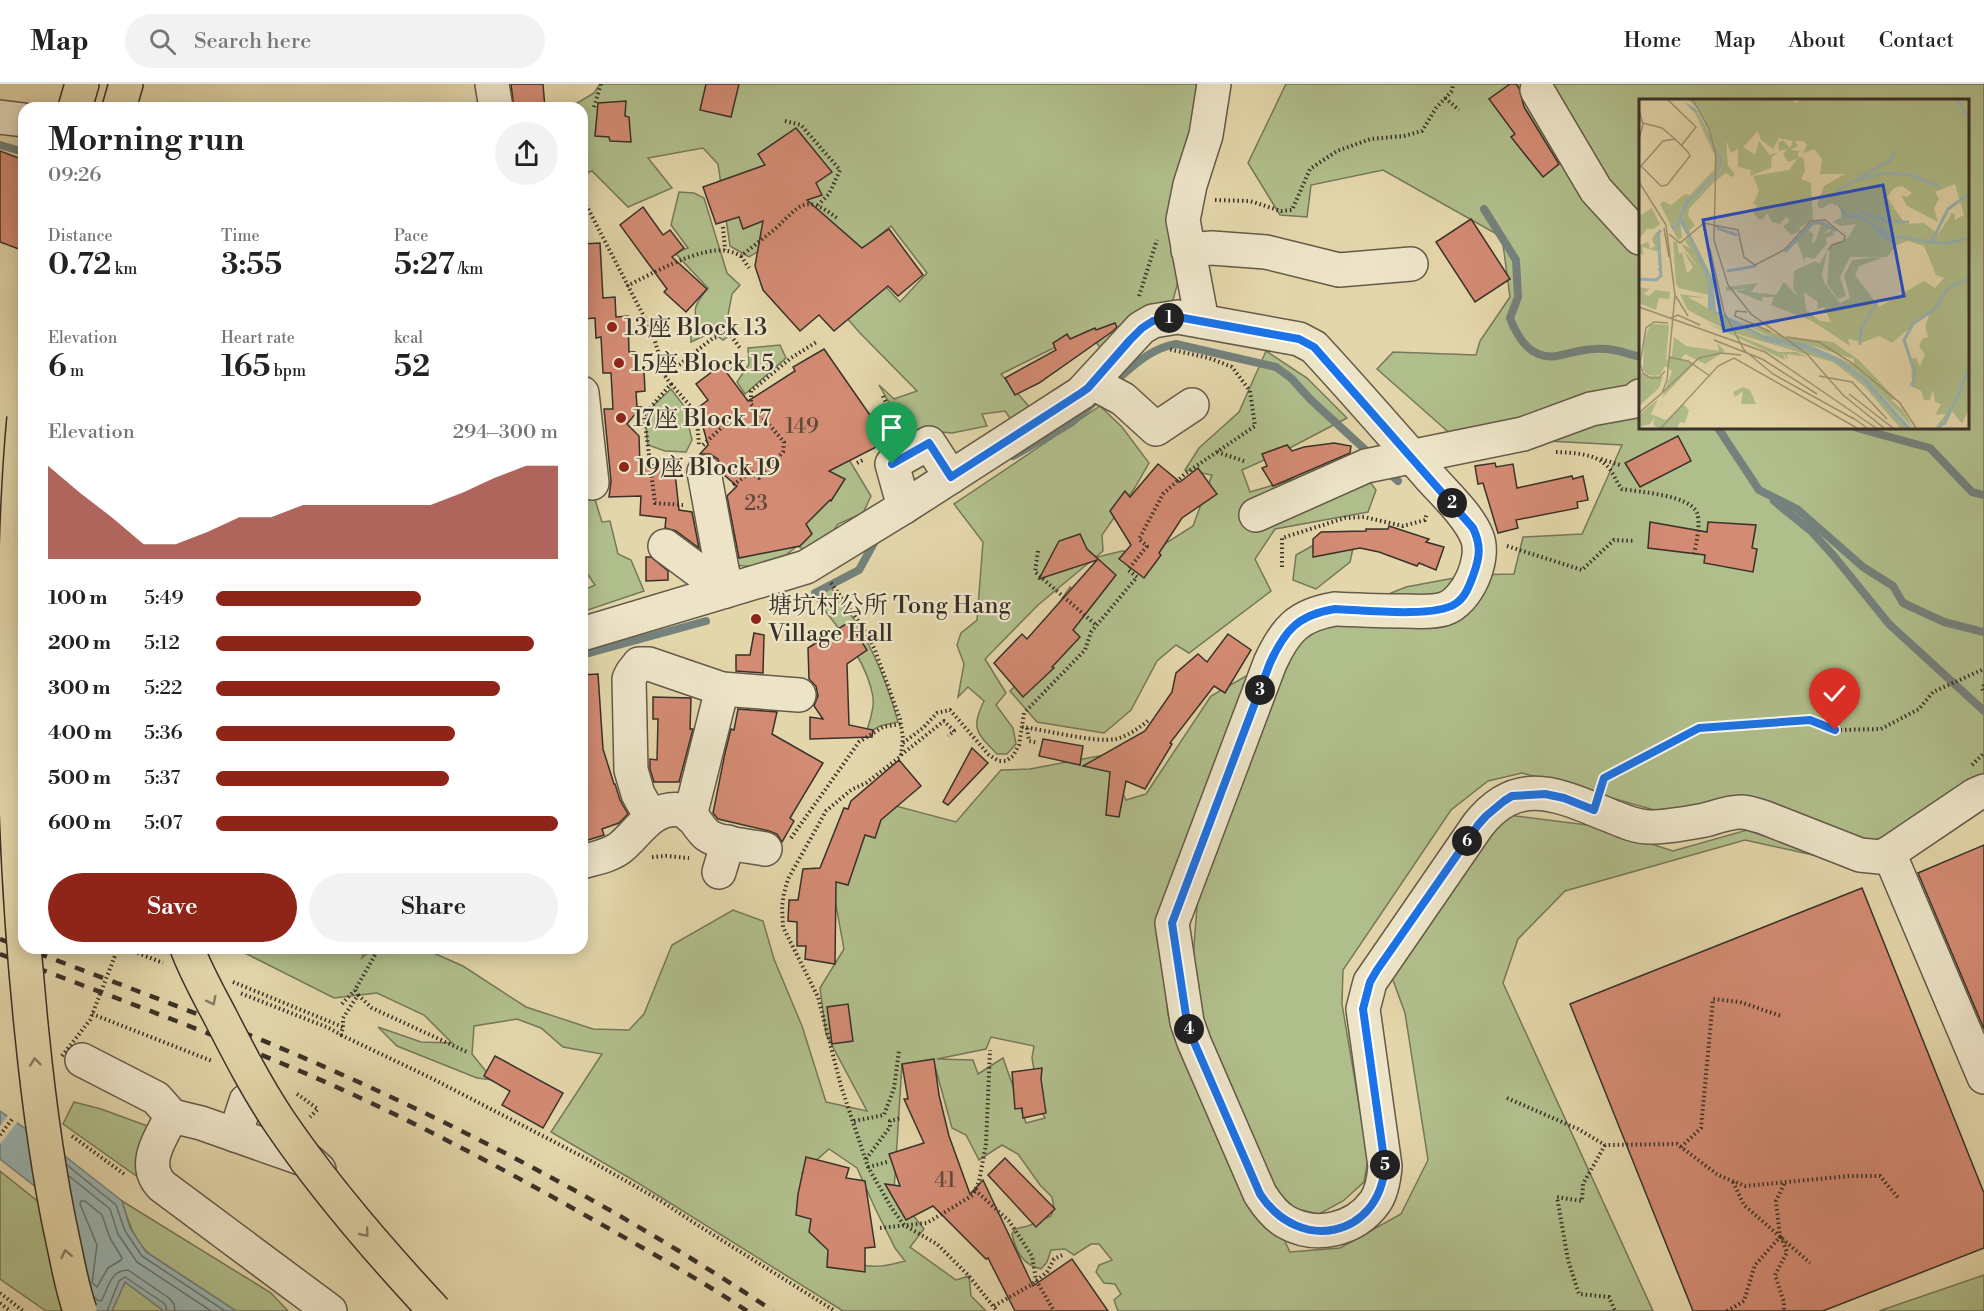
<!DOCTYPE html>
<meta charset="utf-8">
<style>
:root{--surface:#fff;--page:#f2f2f2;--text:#222;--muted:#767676;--line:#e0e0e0;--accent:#8f2418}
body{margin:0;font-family:"Libre Bodoni","Noto Serif TC",serif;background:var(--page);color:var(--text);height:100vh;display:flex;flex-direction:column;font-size:22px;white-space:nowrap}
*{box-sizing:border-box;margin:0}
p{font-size:20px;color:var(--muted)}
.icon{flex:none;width:33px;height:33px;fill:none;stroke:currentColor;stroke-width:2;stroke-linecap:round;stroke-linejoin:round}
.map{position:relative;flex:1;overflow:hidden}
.drawer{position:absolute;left:18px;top:18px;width:570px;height:852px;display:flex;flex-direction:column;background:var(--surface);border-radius:18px;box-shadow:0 3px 15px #0003}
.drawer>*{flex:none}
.pin{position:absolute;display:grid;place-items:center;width:51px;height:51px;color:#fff;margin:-62px -26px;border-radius:50% 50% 50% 0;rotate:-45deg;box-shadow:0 0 6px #0007}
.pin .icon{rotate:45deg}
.km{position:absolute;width:30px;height:30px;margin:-15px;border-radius:50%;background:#222;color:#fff;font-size:16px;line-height:30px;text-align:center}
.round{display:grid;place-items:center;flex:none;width:63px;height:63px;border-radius:32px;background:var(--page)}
.overview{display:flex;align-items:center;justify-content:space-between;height:102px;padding:0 30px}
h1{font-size:33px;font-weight:600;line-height:45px}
.metrics{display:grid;grid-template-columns:repeat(3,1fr);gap:9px;height:102px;padding:6px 30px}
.metrics div{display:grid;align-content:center}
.metrics b{font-size:30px;font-weight:600}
.metrics small{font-size:16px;font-weight:400}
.metrics p{font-size:16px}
.chart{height:168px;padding:12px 30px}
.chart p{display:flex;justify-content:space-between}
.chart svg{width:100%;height:108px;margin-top:6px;fill:var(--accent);opacity:.7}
.action{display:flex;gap:12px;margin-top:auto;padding:12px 30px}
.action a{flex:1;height:69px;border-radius:36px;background:var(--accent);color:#fff;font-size:24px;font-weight:600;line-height:69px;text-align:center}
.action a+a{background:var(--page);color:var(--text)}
ul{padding:0 30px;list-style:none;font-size:20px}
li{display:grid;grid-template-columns:96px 72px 1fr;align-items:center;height:45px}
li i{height:15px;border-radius:8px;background:var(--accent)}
header{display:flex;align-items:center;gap:36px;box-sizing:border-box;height:84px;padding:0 30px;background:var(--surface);border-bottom:2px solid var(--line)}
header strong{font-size:28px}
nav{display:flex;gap:33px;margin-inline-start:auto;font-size:21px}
.search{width:420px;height:54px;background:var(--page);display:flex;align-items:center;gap:15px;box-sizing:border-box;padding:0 21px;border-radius:33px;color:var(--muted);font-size:22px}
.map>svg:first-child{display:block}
.green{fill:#b0be8b;stroke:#75785a;stroke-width:1.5;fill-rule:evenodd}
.water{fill:#9ab6b4;stroke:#74817c;stroke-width:1.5}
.pier{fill:#e3d6aa}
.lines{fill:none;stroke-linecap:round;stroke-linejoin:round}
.shore{stroke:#6a746e;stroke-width:1.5}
.stream{stroke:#74817c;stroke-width:8}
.building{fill:#d38b73;stroke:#3a3128;stroke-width:1.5}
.minor-casing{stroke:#645a48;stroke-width:36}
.highway-casing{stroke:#3a3128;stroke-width:36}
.path{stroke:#3a3128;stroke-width:4;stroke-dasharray:1.5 3;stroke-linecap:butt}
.minor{stroke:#ede4c8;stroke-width:33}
.highway{stroke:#e3d6aa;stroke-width:33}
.rail{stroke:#3a3128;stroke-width:4.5;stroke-dasharray:10 10;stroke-linecap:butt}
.highway-bridge-casing{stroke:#3a3128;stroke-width:36;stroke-linecap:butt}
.path-bridge{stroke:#3a3128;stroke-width:4;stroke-dasharray:1.5 3;stroke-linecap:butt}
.highway-bridge{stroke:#e3d6aa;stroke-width:33}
.oneway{stroke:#867b62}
.route-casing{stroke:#fff;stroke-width:12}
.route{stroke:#1a73e8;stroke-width:8}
.poi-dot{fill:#8f2418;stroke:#ede4c8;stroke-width:2}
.labels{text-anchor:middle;stroke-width:4.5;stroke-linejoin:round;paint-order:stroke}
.number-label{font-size:21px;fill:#60483b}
.poi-label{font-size:24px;fill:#3a3128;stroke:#ede4c8;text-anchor:start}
.inset-river{fill:none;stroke:#9ab6b4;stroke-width:3}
.inset-road{fill:none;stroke:#9f9476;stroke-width:1.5}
.view{fill:#1d4ed8;fill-opacity:0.15;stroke:#1d4ed8;stroke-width:3}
.inset-edge{fill:none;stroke:#3a3128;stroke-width:3}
</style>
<header>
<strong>Map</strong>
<div class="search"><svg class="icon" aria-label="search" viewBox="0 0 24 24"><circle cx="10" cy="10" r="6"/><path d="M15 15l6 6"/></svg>Search here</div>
<nav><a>Home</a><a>Map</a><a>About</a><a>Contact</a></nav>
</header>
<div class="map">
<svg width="1984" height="1227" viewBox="0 0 1984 1227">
<rect width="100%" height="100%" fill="#e3d6aa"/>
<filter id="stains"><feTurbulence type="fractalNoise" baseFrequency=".00333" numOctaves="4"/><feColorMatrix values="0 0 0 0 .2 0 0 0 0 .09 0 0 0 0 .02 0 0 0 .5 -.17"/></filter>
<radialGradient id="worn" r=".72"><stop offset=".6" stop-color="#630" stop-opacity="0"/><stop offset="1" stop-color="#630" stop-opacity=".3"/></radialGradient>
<!-- green -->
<g class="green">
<polygon points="600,0 1197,0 1205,7 1181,187 1171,223 1104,269 1088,247 1001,290 1032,326 1021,335 1010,334 1005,327 982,330 987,342 952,349 911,345 900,338 879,301 894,315 917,307 859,248 846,233 868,195 887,204 900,218 927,189 891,142 814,203 780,154 749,173 730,162 718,80 703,64 648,74 672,104 628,123 592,87 582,91 582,24 569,24 594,9"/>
<path d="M1286 0H1984V692L1878 768 1665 729 1522 689 1488 697 1451 726 1343 886 1342 920 1368 1074 1364 1098 1343 1117 1319 1130 1276 1120 1189 931 1198 808 1212 756 1304 544 1406 503 1470 491 1514 490 1523 453 1582 450 1622 361 1453 352 1377 285 1393 268 1476 271 1480 257 1510 213 1502 153 1383 86 1311 101 1307 133 1280 131 1248 79ZM1640 16H1968V344H1640Z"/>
<path d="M679 108 694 109 704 114 727 189 740 201 732 210 728 231 734 248 723 256 712 248 691 258V247L697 242C693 223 695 220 708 204L675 169 688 164 671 141Z"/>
<polygon points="780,261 786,274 745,310 737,298 749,280 748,264"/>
<polygon points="1266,267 1307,294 1347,334 1282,368 1242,386 1250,408 1355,377 1376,406 1368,428 1275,445 1255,475 1271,507 1189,569 1176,561 1157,577 1131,626 1104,649 1037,638 1010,607 1071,552 1059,519 1070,503 1092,518 1097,473 1122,467 1152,468 1193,442 1212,391 1185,386 1199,364 1239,328"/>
<path d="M671 305 684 322 692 356 686 368 665 367 648 361C643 327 647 327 671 305Z"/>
<path d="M1100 322 1122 343 1149 379 1134 405 1102 451 1103 467 1038 521 985 575 1006 609 996 621 1013 644 1016 660 1007 670H997C977 649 970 645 984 617L968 603 958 613 964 580 957 561 961 549 977 536 983 458 954 420Z"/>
<polygon points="845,369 871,412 863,429 838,440 827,457 810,468 797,462 780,476 763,483 730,481 731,449 757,449"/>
<polygon points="592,406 602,438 610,437 618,470 631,476 644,507 582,528 582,507 595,501 582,482 582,407"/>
<polygon points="1326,454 1355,455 1350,478 1316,505 1293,496 1296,471"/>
<path d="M831 504C865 545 884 587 898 638L880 642 866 650C869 638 875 625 873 613 867 576 838 544 816 515Z"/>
<path d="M1262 583 1158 833 1168 931 1246 1117 1276 1139 1290 1168 1340 1164 1401 1130 1428 1076 1405 929 1390 888 1460 780 1508 731 1595 742 1673 767 1747 746 1831 775 1745 756 1565 807 1518 855 1503 899 1653 1227H1118L1114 1216 1121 1210 1115 1200 1104 1199 1096 1188 1099 1181 1112 1176 1099 1160H1091L1074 1171 1065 1165 1051 1166 1047 1178 1041 1185C1023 1181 1016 1168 1012 1150L1015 1145 1028 1142 1051 1132 1054 1124 1052 1113 1040 1101 1018 1070 1002 1061 979 1076 966 1051 952 1044 933 975 902 980 894 1107 924 1145 910 1163 956 1196 969 1192 971 1212 986 1227H843L638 1099 551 1048 602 970 563 963 541 944 517 935 474 942 472 970 493 996 477 994 397 962 378 943 421 958 452 959 424 931 377 909 334 914 235 864H365L362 874 373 864H422L463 882 526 923 593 945 629 946 644 930 672 861 733 826 763 837 774 875 802 942 826 1018 867 1027 826 950 820 904 844 865 829 783 881 718 956 738 1001 686 1030 685 1104 671 1126 716 1146 710 1211 612ZM991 953 1034 962 1032 974 1041 1027 1045 1034 1026 1039 1003 974 978 990 973 976 937 975 986 965ZM829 1065 857 1084 875 1124 895 1164 905 1177C890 1181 874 1185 859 1180 843 1175 812 1106 802 1089Z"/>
<polygon points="74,1018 101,1025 153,1044 142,1096 63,1040"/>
<polygon points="0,1087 60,1135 91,1227 46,1227 0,1195"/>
<path d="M122 1117 271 1209 288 1227H236L151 1171C134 1159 128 1136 122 1117Z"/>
<polygon points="1984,1191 1984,1227 1879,1227"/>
<polygon points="125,1198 164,1227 112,1227"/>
</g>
<!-- water -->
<polygon class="water" points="0,1027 61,1069 122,1117 130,1144 146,1168 236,1227 164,1227 125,1198 112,1227 91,1227 55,1118 0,1075"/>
<!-- pier -->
<polygon class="pier" points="9,1030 19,1036 0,1060 0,1042"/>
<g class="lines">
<!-- shore -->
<g class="shore">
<polyline points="67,1081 116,1121 125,1147 142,1172 225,1227"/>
<polyline points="69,1092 110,1125 118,1150 137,1178 211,1227"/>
<polygon points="81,1117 85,1117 102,1131 110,1154 122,1174 121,1176 108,1184 97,1203 92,1199 97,1161 80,1120"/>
<path d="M94 1213 99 1217 102 1216C108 1203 111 1186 128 1186L169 1214 174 1220 175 1227"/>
<polyline points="107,1227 119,1197 125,1193 165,1220 167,1227"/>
</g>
<!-- stream -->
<g class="stream">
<polyline points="0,61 24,68"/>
<path d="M1484 125 1516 176 1518 213 1510 234C1518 255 1531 276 1557 272 1569 270 1582 265 1594 265 1614 264 1622 268 1640 273"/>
<path d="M1112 300C1131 284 1150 264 1176 260L1276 283 1291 294 1311 316 1371 371"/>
<polyline points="1718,344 1759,406 1797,425 1863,483 1893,502 1903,519 1944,538 1984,548"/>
<polyline points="1857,344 1930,364 1972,408 1984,411"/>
<polyline points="1013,372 1071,339 1093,319"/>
<polyline points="1386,386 1398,397"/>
<polyline points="1774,417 1812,448 1833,471 1889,540 1984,627"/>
<polyline points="815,509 859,486 875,457 878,455"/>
<polyline points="582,571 706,537"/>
</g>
</g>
<!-- building -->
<g class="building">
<polygon points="511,0 543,0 545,24 514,24"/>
<polygon points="706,0 739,0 731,33 700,26"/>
<polygon points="1510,0 1516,0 1519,4 1524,23 1559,80 1543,93 1511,53 1515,50 1489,15"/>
<polygon points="626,17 625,32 629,33 631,58 610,57 609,53 595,52 598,19"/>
<polygon points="796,44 832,88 816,99 822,111 807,116 862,164 889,145 923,191 898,212 888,202 834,247 819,231 800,247 763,206 755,182 763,137 743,145 739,133 716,140 703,103 765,81 758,70"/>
<polygon points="0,67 24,76 24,167 0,158"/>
<polygon points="643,123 663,151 670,146 684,164 672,173 707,205 686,228 664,208 667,205 620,141"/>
<polygon points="1471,135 1510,195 1475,218 1436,158"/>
<polygon points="600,159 603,214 615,213 616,233 628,232 629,268 635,268 636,288 644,287 645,307 636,308 637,323 641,323 627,340 639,352 640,382 674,379 679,426 692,428 699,464 676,447 665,444 666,434 640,431 641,412 609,413 611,397 604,325 613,325 611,289 603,289 601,253 596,254 595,234 583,235 582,214 582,160"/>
<polygon points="1115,239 1117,243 1113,247 1039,299 1015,311 1005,294 1056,266 1053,259 1067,250 1070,255 1095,244 1096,246"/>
<polygon points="824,265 888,357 829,387 845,395 831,417 830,416 806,440 812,450 800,462 739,474 727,412 737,402 724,391 718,375 710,370 700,370 708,361 703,343 708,338 699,323 708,316 696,300 721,281 748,317 795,287 793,283"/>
<polygon points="1678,352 1691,377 1640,403 1625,379"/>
<polygon points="1334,359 1351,362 1350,369 1273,402 1262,384 1267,382 1262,370 1287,361 1292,367 1304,363"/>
<polygon points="1495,379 1496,383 1513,380 1517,404 1572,392 1573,395 1583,392 1588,416 1577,418 1578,424 1516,436 1518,444 1498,449 1483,399 1478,400 1475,382"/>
<polygon points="1158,380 1180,398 1198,384 1217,410 1182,434 1159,469 1161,471 1144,494 1119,475 1131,461 1110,427 1125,407 1130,413"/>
<polygon points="1650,438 1707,448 1708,438 1756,441 1752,464 1757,465 1753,488 1704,479 1705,471 1648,464"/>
<polygon points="1389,442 1429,455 1426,458 1444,463 1436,486 1419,479 1417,482 1379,468 1360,464 1313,473 1313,455 1321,448 1366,447 1366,445 1388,445"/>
<polygon points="1080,450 1087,465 1116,491 1073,546 1080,553 1052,583 1054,584 1023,613 994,579 1022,550 1027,555 1097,476 1039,495 1059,457"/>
<polygon points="646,473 651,473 668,487 668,496 646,497"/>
<polygon points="849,538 867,566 847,580 849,641 873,646 872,653 810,655 810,633 823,635 814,622 818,612 816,602 809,595 808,564"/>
<polygon points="754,549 764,551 763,589 736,587 736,571 750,571"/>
<polygon points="1228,550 1251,566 1225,609 1214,602 1170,659 1172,660 1145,705 1126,697 1119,733 1106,731 1110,688 1083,682 1145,647 1172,608 1176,589 1198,570 1207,578"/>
<polygon points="598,590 603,665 614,700 615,700 620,716 628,730 619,739 602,745 604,751 582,758 582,591"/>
<polygon points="653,613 691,614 690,645 693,645 679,698 654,698 650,685 650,675 657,676 658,635 653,635"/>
<polygon points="738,625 777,628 772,650 823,679 790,734 794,737 782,758 777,750 769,747 718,735 713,729 725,669 731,645 734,646"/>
<polygon points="1043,655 1083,662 1080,681 1039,672"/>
<polygon points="972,664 988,679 948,721 943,718"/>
<polygon points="899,676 921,702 881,736 875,754 865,751 848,801 836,798 835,880 805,875 806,862 797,862 797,838 788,837 789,816 798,816 803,785 820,784 844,724 848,725 851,717"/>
<polygon points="1984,761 1984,945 1918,789"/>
<polygon points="1862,804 1984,1109 1984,1164 1823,1227 1693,1227 1570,920"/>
<polygon points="848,920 853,957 832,960 827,923"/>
<polygon points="495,972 563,1009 543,1044 502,1021 510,1007 484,992"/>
<polygon points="934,975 939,1011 949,1052 970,1110 983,1096 1033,1202 1072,1175 1108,1227 1015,1227 988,1174 986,1175 933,1122 906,1136 885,1100 900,1102 889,1070 924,1059 904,1015 908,1015 902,980"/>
<polygon points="1042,984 1041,995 1046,1029 1023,1034 1022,1024 1015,1025 1012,988"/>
<polygon points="806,1073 849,1084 846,1094 865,1097 875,1163 865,1164 865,1188 827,1183 828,1166 809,1148 811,1135 796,1131 798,1110"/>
<polygon points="1005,1074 1055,1125 1036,1143 988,1091"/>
</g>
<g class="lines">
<defs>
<g id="minor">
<polyline points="492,0 496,24"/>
<polyline points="1537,6 1596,106 1640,154"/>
<polyline points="0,33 24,36"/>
<polyline points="1188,166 1212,164 1266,168 1339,186 1411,180"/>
<polyline points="1202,237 1183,136 1190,101 1206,51 1214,0"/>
<polyline points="1093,299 1123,315 1156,345 1192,321"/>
<polyline points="582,309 592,399"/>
<polyline points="704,388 726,507"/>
<polyline points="904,423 892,380 929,359 951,393"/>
<polyline points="1256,431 1366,382 1523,350 1591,325 1635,317 1640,312"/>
<polyline points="665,462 704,491 724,492"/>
<path d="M582 550 806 483 904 423 1081 309 1141 244 1153 237 1178 233 1299 255 1314 263C1353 305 1391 349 1429 392 1444 409 1469 432 1477 453 1486 475 1467 518 1444 525 1431 529 1416 527 1403 527 1380 527 1358 526 1335 525 1298 531 1285 546 1270 579L1172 839 1187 938 1194 958 1260 1110C1267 1121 1275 1132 1286 1138 1316 1155 1355 1146 1375 1118 1382 1108 1384 1095 1385 1082L1363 925 1370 898 1478 741C1519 689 1560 712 1611 732 1623 737 1636 743 1650 743 1668 743 1687 739 1705 736 1716 733 1729 728 1741 728 1748 728 1756 731 1763 733L1860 771 1880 773 1889 769 1975 711 1984 707"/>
<polyline points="690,732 722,605"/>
<polyline points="651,733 638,710 631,686 629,595 632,589 639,580 649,580 722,605 799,611"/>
<polyline points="1889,769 1984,993"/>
<path d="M582 778C595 774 610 772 621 763 640 747 652 722 681 726 693 728 698 744 707 751 719 760 750 762 765 765"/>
<polyline points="719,788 728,758"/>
<polyline points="82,976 156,1014 172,1032"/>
<polyline points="235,1051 246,1017"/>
<path d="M319 1086 309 1077 201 1039 172 1032C160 1054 141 1081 162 1102L330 1227"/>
</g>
<g id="highway">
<polyline points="75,24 82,0"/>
<polyline points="119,24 126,0"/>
</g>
</defs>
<!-- minor casing -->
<use href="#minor" class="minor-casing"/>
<!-- highway casing -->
<use href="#highway" class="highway-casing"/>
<!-- path -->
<g class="path">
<polyline points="1445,14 1459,26"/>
<polyline points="594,23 601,0"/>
<polyline points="785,37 801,41 840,86 829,110 818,121"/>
<polyline points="582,113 653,250 665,292 671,300 644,331 655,419 683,421"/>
<polyline points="1215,116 1250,117 1281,127 1292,126 1310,85 1337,67 1371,55 1404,52 1422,47 1436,24 1452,7 1453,0"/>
<polyline points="723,143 725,166"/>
<polyline points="741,172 749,184"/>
<path d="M627 202C651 190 703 161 728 167 733 168 737 170 741 172 752 163 764 154 775 145 801 121 804 109 837 134"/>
<polyline points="1139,212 1157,156"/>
<polyline points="665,292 713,254 729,249 740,264"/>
<polyline points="671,300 692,324 697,337 699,361"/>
<polyline points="883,312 897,344"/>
<polyline points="703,361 735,331"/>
<polyline points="1217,368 1244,377"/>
<path d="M1556 368C1574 369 1593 369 1606 381 1613 387 1616 398 1622 405 1639 408 1690 411 1697 429 1701 440 1696 459 1694 471"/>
<polyline points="1601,375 1620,381"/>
<polyline points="650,377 679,375"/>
<polyline points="857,379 865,375"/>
<polyline points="733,401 751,388 759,394 783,368 784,358 751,320 751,307 791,274 818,257"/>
<polyline points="1507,462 1582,486 1614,456 1635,457"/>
<polyline points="1038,467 1035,488 1096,541"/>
<polyline points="1282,483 1282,454 1345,434 1364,433 1403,442 1425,436 1427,429"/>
<polyline points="831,499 866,548 875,566 900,635 903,654 901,672 866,699 851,706 826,727 788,795 784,809 782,822 783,843 818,913 841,1002 868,1083 891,1123 904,1141 937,1160 969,1192 997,1227"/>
<polyline points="1984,601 1982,604 1984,609"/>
<path d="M1022 643C1047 646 1093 659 1116 655 1128 652 1139 644 1149 636"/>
<polyline points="1027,644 1029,657 1038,659"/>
<polyline points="903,659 923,644 937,629 950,626 989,671 999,677 1006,677 1013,672 1019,661 1024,629 1085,566 1091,548 1137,493 1128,486 1147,462 1139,455 1163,410 1186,389 1255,342 1250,307 1232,283 1209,274 1168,265"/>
<polyline points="901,671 944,637 954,647 948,652"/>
<polyline points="1972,681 1984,669"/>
<polyline points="1602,699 1604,694 1699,644 1810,636 1835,646 1881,645 1919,625 1933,608 1984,585"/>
<polyline points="791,754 859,658 883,643 901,640"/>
<polyline points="652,773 666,772 689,774"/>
<polyline points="125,864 163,879"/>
<polyline points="233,898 343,943 341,951 329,944 240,909"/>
<polyline points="358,911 372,924 467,968"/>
<polyline points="342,920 355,906"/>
<polyline points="92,930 212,977"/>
<polyline points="343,943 343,934 358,911 355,906 379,864"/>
<polyline points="341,951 431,994 591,1077 661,1117 696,1140 835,1227"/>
<polyline points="297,1010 318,1025 310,1033"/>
<polyline points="1507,1014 1578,1045 1605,1061 1677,1060 1718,1091 1745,1102 1849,1092 1880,1092 1899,1115"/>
<polyline points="854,1037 884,1031 894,1004 899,967"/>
<polyline points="72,1052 124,1090"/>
<polyline points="1605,1061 1583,1100 1582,1117 1557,1113 1568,1176 1579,1210 1609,1213 1615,1227"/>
<polyline points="1681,1063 1701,1044 1713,915 1740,918 1781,932"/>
<polyline points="866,1075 890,1043 890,1037 901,1034"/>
<polyline points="868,1083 887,1078"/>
<polyline points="1733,1098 1744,1121 1810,1179"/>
<polyline points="975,1106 1009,1137 1032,1172 1036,1196 1054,1227"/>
<polyline points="880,1144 927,1139 973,1111 979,1098 986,1060 990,966"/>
<polyline points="1781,1153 1787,1168 1775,1191 1784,1218 1784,1227"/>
<polyline points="0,1209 23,1227"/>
<polyline points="0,1219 10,1227"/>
<polyline points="994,1222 1031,1201 1047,1188 1054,1175 1062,1171"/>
<polyline points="1727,1227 1744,1217 1755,1181 1780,1153 1776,1117 1785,1098"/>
</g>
<!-- minor -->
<use href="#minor" class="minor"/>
<!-- highway -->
<use href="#highway" class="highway"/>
<!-- rail -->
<g class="rail">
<path d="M0 855C116 899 232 941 345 992 493 1058 638 1137 773 1227"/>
<path d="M0 870C100 908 201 945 300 987 403 1031 502 1084 599 1139 648 1167 699 1195 747 1227"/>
</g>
<defs>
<g id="highway-bridge">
<path d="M24 334C18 398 16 461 15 525 12 668 17 808 32 950 39 1020 48 1088 63 1157 68 1180 72 1204 80 1227"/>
<path d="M187 864C196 888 209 911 221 934 239 969 257 1004 279 1037 325 1105 379 1167 435 1227"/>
</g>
</defs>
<!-- highway-bridge casing -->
<use href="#highway-bridge" class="highway-bridge-casing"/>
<!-- path-bridge -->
<g class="path-bridge">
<polyline points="62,972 90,936 118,864"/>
<polyline points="0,1051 13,1034"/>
</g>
<!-- highway-bridge -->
<use href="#highway-bridge" class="highway-bridge"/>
</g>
<!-- one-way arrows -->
<defs><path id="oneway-chevron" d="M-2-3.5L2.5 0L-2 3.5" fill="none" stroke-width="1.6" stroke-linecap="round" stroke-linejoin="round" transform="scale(1.5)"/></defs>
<g class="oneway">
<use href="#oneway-chevron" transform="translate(212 917) rotate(63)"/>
<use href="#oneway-chevron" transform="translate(35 978) rotate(-96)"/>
<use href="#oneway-chevron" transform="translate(365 1149) rotate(51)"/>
<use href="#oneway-chevron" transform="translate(66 1170) rotate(-102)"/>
</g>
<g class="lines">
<defs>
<path id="route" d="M892 380 929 359 951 393 1081 309 1088 304 1130 256 1142 244 1153 237 1178 233 1299 255 1314 263 1473 444C1481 461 1480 472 1474 489 1470 500 1466 513 1455 520 1434 534 1362 526 1335 525 1298 531 1285 546 1270 579L1172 839 1187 938 1194 958 1260 1110C1299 1170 1379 1154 1385 1082L1363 925 1370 898 1377 886 1478 741 1486 732 1504 717 1512 712 1545 710 1564 714 1594 726 1604 694 1699 644 1810 636 1835 646"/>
</defs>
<!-- route casing -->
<use href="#route" class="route-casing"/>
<!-- route -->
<use href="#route" class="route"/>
</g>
<!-- markers -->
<g class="poi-dot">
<circle cx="612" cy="243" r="6"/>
<circle cx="619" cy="279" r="6"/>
<circle cx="621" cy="334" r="6"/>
<circle cx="624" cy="383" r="6"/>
<circle cx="756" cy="535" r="6"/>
</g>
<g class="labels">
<!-- number labels -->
<g class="number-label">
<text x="802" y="349">149</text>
<text x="756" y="426">23</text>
<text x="945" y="1103">41</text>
</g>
<!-- poi labels -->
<g class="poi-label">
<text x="624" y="251">13座 Block 13</text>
<text x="631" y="287">15座 Block 15</text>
<text x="633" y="342">17座 Block 17</text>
<text x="636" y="391">19座 Block 19</text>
<text x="768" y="529">塘坑村公所 Tong Hang<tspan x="768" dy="28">Village Hall</tspan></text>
</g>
</g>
<!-- overview -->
<g transform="translate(1639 15)">
<rect width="330" height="330" fill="#e3d6aa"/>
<path d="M40 1 58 15 81 61 79 71 43 108 38 126 41 123 43 139 39 141 21 105 24 102 32 106 46 95 51 96 75 71 76 57 56 14ZM49 1H154L156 4 162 1H330V310L323 325 313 312 307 326H298L307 315 296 316 302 305 296 303 294 291 291 301H285L282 292 270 286 273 282 272 260 277 259 281 267 286 255 280 248 283 240 289 238 286 227 290 218 287 215 253 244 240 237 225 243 209 240 211 247 173 222 132 206 135 198H123L124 203 97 192 110 189 87 192V188L119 184 112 193 137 196 145 183 160 199 154 189 155 172 176 162 180 165 188 152 183 176 186 185 201 204 211 199 205 177 213 161 235 158 243 159 220 167 216 176 240 208 285 182 296 189 305 179 297 176 285 147 269 142 258 146 248 158H211L201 178 207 197 199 200 188 185 191 147 209 139 217 125 202 127 194 123 202 119V108L191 104 182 110 178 106 185 87 206 75H181L183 60 175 50 164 54 168 46 164 42H156L159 47 152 51 160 52 158 60 149 63 144 55 148 50 140 52 139 44 144 41 151 49 154 42 140 39 134 50 122 41 119 32 104 48 116 56 120 42 131 56 139 53 133 58 132 69 111 77 112 71 99 68V50L92 54 87 42 89 66 96 76 92 78 87 74 75 83 50 110 49 117 56 126 50 132 43 122 46 108 81 72 84 61 58 9ZM316 85 325 116 316 121V115L310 114 312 116 299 135 285 124 266 125 248 98 255 89 263 87 273 94 268 98 262 96 268 107 299 123 295 109 300 100 296 93ZM165 193 179 203 178 210 185 208 192 223 181 222 167 211ZM160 57 165 60 166 72 162 80 172 84 174 121 160 129 163 132 152 136 144 127 151 122 147 118 141 125 133 123 128 114 123 121 118 119 115 114 118 106 114 105 120 92 114 77 150 71ZM13 109 21 125 15 130H8L0 140V117ZM183 123 192 128 184 136 193 131 195 136 187 139 188 145 175 160 166 158V164L158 142 169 131 175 135 172 144 176 143ZM17 133 21 134 23 173 18 171 22 167 19 166 21 153 3 148 5 156 0 154V146L9 143 11 150 16 147 13 140ZM50 138 69 181 70 196 40 189 37 185 34 142 38 143 40 155 43 153 48 174 54 169 44 151 60 169 42 145 51 149 46 142ZM0 188 11 190 4 195 10 197 16 191 31 193 30 200 20 199 17 211 0 204ZM41 195 68 199 49 198 128 243 170 252 198 264 223 282 266 329H261L226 288 194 263 91 233 49 211ZM94 220 143 237 194 243 221 262 257 300 252 301 264 311 274 329 229 281 200 259 215 266V260L168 245 141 242ZM66 223 140 253H158L169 258 148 255 149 261 144 254 146 261ZM12 225 30 226 27 262 33 256 35 238 47 247 80 252 78 244 86 252 66 265 46 255 42 260 55 265 23 299 33 272 26 267 21 276 10 277 4 271 5 240ZM0 264 2 274 24 278 20 289 0 307ZM104 288 111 291 117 305H102L104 292 96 298 94 293ZM19 300 12 315 27 321 44 305 50 311 46 324 41 323 38 329H18L14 325 16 318 11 325 0 328V316Z" fill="#b0be8b" fill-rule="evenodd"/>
<path d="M43 1 57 10 84 61 81 72 49 105 43 118 74 180 77 212 125 236 168 245 200 259 229 281 272 329H266L223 282 198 264 167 251 128 243 69 210V183L52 143 41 124 34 132 31 126 37 127 44 106 79 71 81 61 58 15Z" fill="#9ab6b4"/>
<path class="inset-river" d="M318 1 330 19M219 79 251 62 256 53M196 93 218 81 247 74 272 76 301 88M200 106 208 118 220 117 249 136 305 145 330 139M222 113 250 123H270M78 129 98 136M238 131 256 145M293 142 309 110 330 95M146 153 174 124H184L197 132M88 172 117 167M0 180 17 181 22 177 19 135 22 131M221 246 222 229 238 204M274 288 276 274 265 241 274 225 297 209 308 190 330 179M298 329 305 324 319 297 330 268"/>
<path class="inset-road" d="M29 1 57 28 42 47M54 1 70 30 77 56 75 141 89 186 112 215 168 255 204 296 245 329M0 10 4 26 0 40M4 24 23 29 36 40 49 53 51 57 28 86 22 87 2 67 24 42 36 40M0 83 27 126 36 196 28 281 23 294 0 314M25 129 30 158M30 135 41 144 65 124 99 131 105 158 116 166 145 151 172 122 186 121 206 137 205 142 193 146 189 151M71 150 85 213 105 251 134 275 215 320M36 196 49 217M0 208 126 253 237 329M108 213 97 212 96 217 132 233M32 219 39 216 61 226M148 238 180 243 213 264 261 304 277 329M75 241 123 260 178 295M29 258 49 262 71 277M26 272 20 279H11L4 274 1 264 7 229 15 223 29 224M180 277 213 283 248 320M23 294 60 259 82 254 102 256M210 295 254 329M213 318 228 329M22 329 79 267 95 259 218 329"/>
<path class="view" d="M244 86 265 197 85 232 64 121Z"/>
<rect width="330" height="330" class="inset-edge"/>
</g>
<rect width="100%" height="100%" filter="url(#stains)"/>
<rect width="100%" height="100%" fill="url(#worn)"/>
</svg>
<div class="pin" style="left:892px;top:380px;background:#1e9e55"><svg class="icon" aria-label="arrive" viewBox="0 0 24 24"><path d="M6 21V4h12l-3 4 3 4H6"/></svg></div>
<div class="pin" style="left:1835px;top:646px;background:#d93025"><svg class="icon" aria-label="check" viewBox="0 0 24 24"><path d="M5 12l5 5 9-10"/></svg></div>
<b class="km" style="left:1169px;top:234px">1</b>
<b class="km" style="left:1452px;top:419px">2</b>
<b class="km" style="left:1260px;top:606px">3</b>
<b class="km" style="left:1189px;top:945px">4</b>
<b class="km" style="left:1385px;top:1081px">5</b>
<b class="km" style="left:1467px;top:757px">6</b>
<section class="drawer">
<div class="overview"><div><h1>Morning run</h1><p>09:26</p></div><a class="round"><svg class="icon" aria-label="share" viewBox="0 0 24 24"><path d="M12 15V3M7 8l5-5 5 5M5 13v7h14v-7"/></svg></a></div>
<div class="metrics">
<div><p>Distance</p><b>0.72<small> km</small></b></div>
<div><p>Time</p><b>3:55</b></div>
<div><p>Pace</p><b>5:27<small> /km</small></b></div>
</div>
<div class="metrics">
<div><p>Elevation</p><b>6<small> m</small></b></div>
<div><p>Heart rate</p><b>165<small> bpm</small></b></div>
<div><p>kcal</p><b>52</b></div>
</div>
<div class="chart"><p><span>Elevation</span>294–300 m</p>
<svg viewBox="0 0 160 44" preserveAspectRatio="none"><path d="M0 44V6L10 17L20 27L30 38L40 38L50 33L60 27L70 27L80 22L90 22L100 22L110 22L120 22L130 17L140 11L150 6L160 6V44z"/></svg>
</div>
<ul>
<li><b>100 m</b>5:49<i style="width:60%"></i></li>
<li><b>200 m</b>5:12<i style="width:93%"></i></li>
<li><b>300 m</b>5:22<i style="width:83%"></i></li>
<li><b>400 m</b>5:36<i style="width:70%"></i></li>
<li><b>500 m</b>5:37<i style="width:68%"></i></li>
<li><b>600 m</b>5:07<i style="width:100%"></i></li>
</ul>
<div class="action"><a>Save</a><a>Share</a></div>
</section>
</div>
